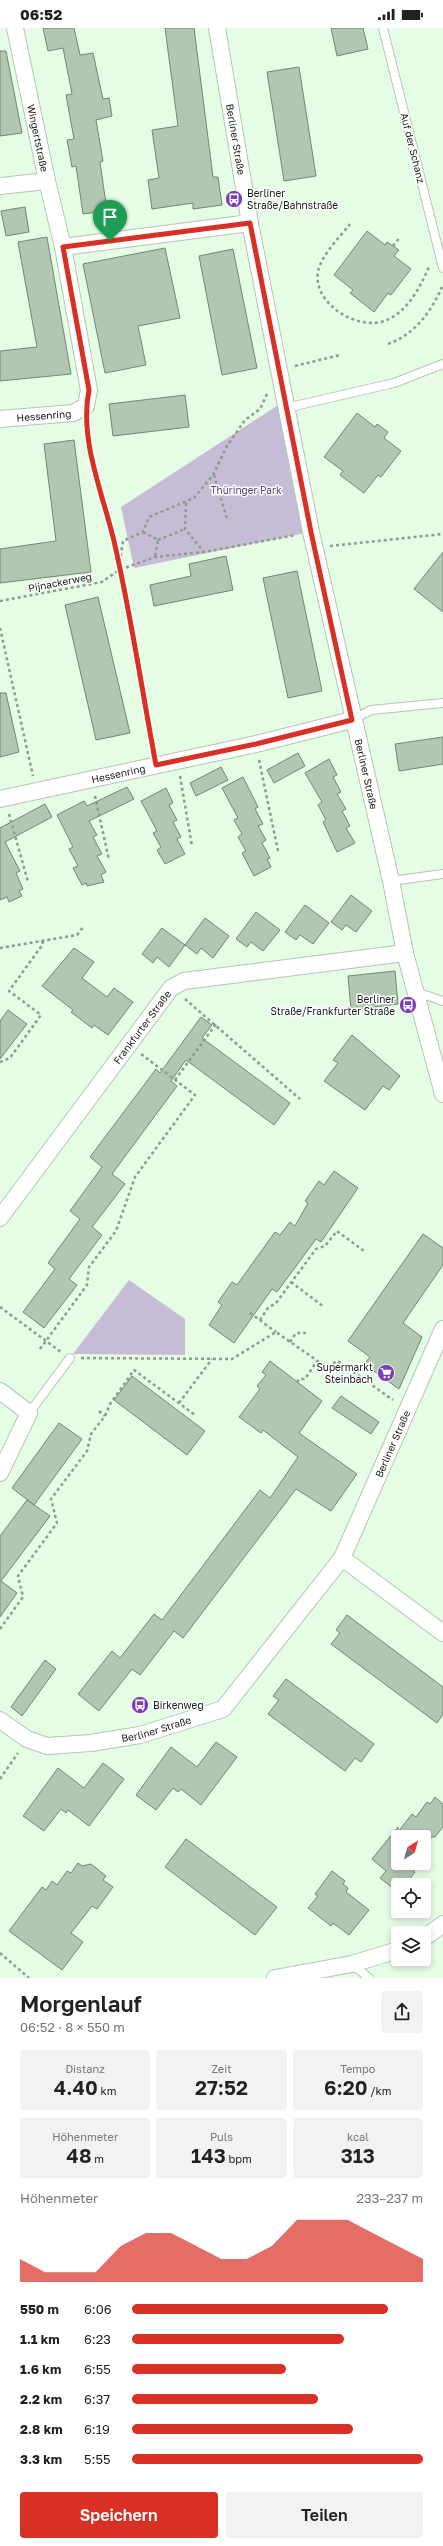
<!DOCTYPE html>
<html lang="de">
<meta charset="utf-8">
<style>
:root{--surface:#fff;--page:#f2f2f2;--text:#222;--muted:#767676;--accent:#d93025}
body{margin:0;font-family:"Golos Text",sans-serif;background:var(--page);color:var(--text);height:100vh;display:flex;flex-direction:column;font-size:15px;white-space:nowrap}
*{box-sizing:border-box;margin:0}
p{font-size:13px;color:var(--muted)}
.icon{flex:none;width:22px;height:22px;fill:none;stroke:currentColor;stroke-width:2;stroke-linecap:round;stroke-linejoin:round}
.map{position:relative;height:1950px;overflow:hidden}
.details{display:flex;flex-direction:column;background:var(--surface);flex:1}
.details>*{flex:none}
.needle{width:26px;rotate:37deg}
.fabs{position:absolute;left:391px;top:1802px;display:grid;gap:8px}
.fabs a{display:grid;place-items:center;width:40px;height:40px;border-radius:4px;background:var(--surface);box-shadow:0 2px 6px #0003;font-size:20px}
.pin{position:absolute;display:grid;place-items:center;width:34px;height:34px;color:#fff;margin:-41px -17px;border-radius:50% 50% 50% 0;rotate:-45deg;box-shadow:0 0 4px #0007}
.pin .icon{rotate:45deg}
.round{display:grid;place-items:center;flex:none;width:42px;height:42px;border-radius:4px;background:var(--page)}
.overview{display:flex;align-items:center;justify-content:space-between;height:68px;padding:0 20px}
h1{font-size:22px;font-weight:600;line-height:30px}
.figures{display:grid;grid-template-columns:repeat(3,1fr);gap:6px;height:68px;padding:4px 20px}
.figures div{display:grid;align-content:center;border-radius:4px;background:var(--page);text-align:center}
.figures b{font-size:20px;font-weight:600}
.figures small{font-size:11px;font-weight:400}
.figures p{font-size:11px}
.chart{height:112px;padding:8px 20px}
.chart p{display:flex;justify-content:space-between}
.chart svg{width:100%;height:72px;margin-top:4px;fill:var(--accent);opacity:.7}
.primary-button{display:flex;gap:8px;margin-top:auto;padding:8px 20px}
.primary-button a{flex:1;height:46px;border-radius:4px;background:var(--accent);color:#fff;font-size:16px;font-weight:600;line-height:46px;text-align:center}
.primary-button a+a{background:var(--page);color:var(--text)}
ul{padding:0 20px;list-style:none;font-size:13px}
li{display:grid;grid-template-columns:64px 48px 1fr;align-items:center;height:30px}
li i{height:10px;border-radius:5px;background:var(--accent)}
.status{display:flex;justify-content:space-between;align-items:center;height:28px;padding:0 20px;background:var(--surface);direction:ltr}
.status svg{height:11px;fill:currentColor}
.map>svg:first-child{display:block}
.green{fill:#c7bcd6}
.building{fill:#b1c7b1;stroke:#728672}
.lines{fill:none;stroke-linecap:round;stroke-linejoin:round}
.lane-casing{stroke:#b1c7b1;stroke-width:10}
.street-casing{stroke:#b1c7b1;stroke-width:18}
.path{stroke:#8c9d8c;stroke-width:2.5;stroke-dasharray:3 3;stroke-linecap:butt}
.lane{stroke:#fff;stroke-width:8}
.street{stroke:#fff;stroke-width:16}
.route-casing{stroke:#fff;stroke-width:8}
.route{stroke:#d93025;stroke-width:5}
.labels{text-anchor:middle;stroke-width:3;stroke-linejoin:round;paint-order:stroke}
.street-label{font-size:10px;fill:#141c14;stroke:#fff}
.poi-label{font-size:10px;fill:#141c14;stroke:#fff;text-anchor:start}
.park-label{font-size:10px;fill:#5c4376;stroke:#fff}
</style>
<div class="status"><b>06:52</b><svg viewBox="0 0 49 12"><path d="M0 12V9h3v3zM5 12V6h3v6zM10 12V3h3v9zM15 12V0h3v12zM26 1h20v11H26zM47 4h2v5h-2z"/></svg></div>
<div class="map">
<svg width="443" height="1950" viewBox="0 0 443 1950">
<rect width="100%" height="100%" fill="#e5fce5"/>
<!-- green -->
<g class="green">
<polygon points="283,374 310,504 134,540 121,479"/>
<polygon points="129,1252 185,1291 185,1327 73,1326"/>
</g>
<!-- building -->
<g class="building">
<polygon points="43,0 74,0 80,27 93,25 103,71 109,70 112,88 96,92 103,133 100,134 107,183 83,186 76,138 72,139 67,112 74,111 66,67 72,66 63,20 48,23"/>
<polygon points="165,0 194,0 213,149 218,149 222,177 193,181 193,175 152,181 148,152 159,150 152,102 178,98"/>
<polygon points="331,0 363,0 368,21 337,28"/>
<polygon points="0,23 6,23 22,105 0,108"/>
<polygon points="299,39 316,148 284,153 267,44"/>
<polygon points="25,179 29,204 6,208 1,183"/>
<polygon points="367,203 385,217 387,214 399,222 394,228 411,241 391,267 388,265 374,284 350,265 353,262 334,247"/>
<polygon points="47,209 71,346 0,353 0,323 37,319 18,214"/>
<polygon points="165,220 180,290 138,298 146,337 105,345 83,236"/>
<polygon points="233,221 257,340 222,347 199,228"/>
<polygon points="185,367 189,399 113,408 109,376"/>
<polygon points="357,385 375,399 377,396 388,404 384,410 401,423 381,449 378,447 364,465 340,447 343,443 324,429"/>
<polygon points="74,412 91,544 0,555 0,521 56,513 44,416"/>
<polygon points="443,524 443,584 414,561"/>
<polygon points="226,528 233,562 154,578 150,557 191,548 189,536"/>
<polygon points="297,543 322,663 288,670 263,550"/>
<polygon points="98,569 130,705 96,712 65,577"/>
<polygon points="0,665 6,665 19,724 0,729"/>
<polygon points="443,709 443,736 399,743 395,716"/>
<polygon points="298,725 305,738 274,755 267,742"/>
<polygon points="329,731 337,747 333,749 341,764 337,766 346,781 342,783 350,798 346,800 355,815 337,824 323,794 326,792 318,777 322,774 305,745"/>
<polygon points="221,739 228,752 196,768 190,755"/>
<polygon points="243,749 258,779 255,781 263,796 258,798 266,812 262,815 270,830 267,831 271,839 254,848 242,825 246,823 238,809 242,806 234,792 238,790 222,760"/>
<polygon points="127,759 134,771 89,793 97,807 93,809 102,826 97,828 106,844 101,847 104,854 87,858 86,855 82,857 73,840 78,838 69,821 73,819 57,787 84,773 87,778"/>
<polygon points="166,760 173,775 169,777 177,792 173,794 181,809 177,811 185,826 165,836 157,822 161,819 153,805 157,803 141,773"/>
<polygon points="45,776 52,789 5,814 20,843 16,845 23,861 19,863 22,868 9,874 7,869 0,872 0,800"/>
<polygon points="351,867 372,883 356,904 346,897 342,902 331,894"/>
<polygon points="305,877 329,895 313,916 300,907 296,912 285,904"/>
<polygon points="256,884 280,902 263,923 251,914 247,919 236,911"/>
<polygon points="205,890 229,908 213,930 201,920 197,926 185,917"/>
<polygon points="162,900 185,917 169,939 157,929 153,935 142,926"/>
<polygon points="74,920 94,934 82,950 107,969 114,960 133,974 108,1007 94,997 92,1000 71,984 73,982 42,958"/>
<polygon points="395,943 398,976 351,982 348,948"/>
<polygon points="8,982 27,996 0,1031 0,993"/>
<polygon points="201,989 212,997 202,1010 290,1075 274,1097 186,1032 171,1053 177,1058 112,1146 125,1156 92,1199 102,1207 69,1251 77,1257 44,1300 23,1284 55,1241 48,1235 80,1191 70,1183 102,1139 90,1129 156,1041 160,1045"/>
<polygon points="352,1007 400,1048 389,1062 383,1058 365,1082 324,1053 338,1035 333,1032"/>
<polygon points="334,1143 358,1160 321,1214 316,1211 277,1264 272,1261 234,1315 209,1297 222,1277 218,1274 232,1254 237,1257 275,1204 280,1207 290,1194 295,1198 308,1175 305,1173 319,1153 324,1157"/>
<polygon points="423,1206 443,1220 443,1237 403,1295 422,1309 399,1361 371,1341 365,1335 370,1329 348,1313"/>
<polygon points="270,1333 322,1373 299,1405 357,1446 331,1483 296,1461 183,1610 174,1603 140,1647 132,1641 99,1683 78,1666 112,1623 120,1630 154,1586 162,1592 260,1462 270,1470 298,1429 263,1402 261,1405 239,1389 260,1361 257,1358 266,1347 262,1344"/>
<polygon points="132,1348 205,1403 187,1427 114,1372"/>
<polygon points="341,1368 379,1394 371,1406 332,1380"/>
<polygon points="59,1395 82,1411 34,1477 12,1460"/>
<polygon points="27,1472 50,1488 1,1553 17,1565 0,1589 0,1508"/>
<polygon points="347,1587 443,1659 443,1686 437,1695 331,1616 340,1605 336,1602"/>
<polygon points="45,1632 56,1641 22,1688 11,1679"/>
<polygon points="286,1651 374,1716 361,1734 355,1730 345,1743 268,1686 279,1672 273,1668"/>
<polygon points="216,1714 237,1729 201,1777 181,1761 178,1764 173,1760 156,1782 136,1767 171,1719 197,1739"/>
<polygon points="103,1735 124,1751 89,1798 68,1782 66,1785 61,1781 44,1803 23,1788 58,1740 84,1760"/>
<polygon points="435,1769 443,1776 443,1799 435,1809 398,1809 398,1835 404,1835 415,1844 405,1857 398,1857 398,1864 380,1850 386,1843 372,1831 398,1799 398,1804 412,1786 416,1789 427,1774 430,1776"/>
<polygon points="186,1811 277,1879 255,1907 165,1839"/>
<polygon points="78,1835 82,1838 91,1836 106,1848 103,1852 113,1859 97,1881 92,1878 71,1905 83,1914 62,1942 9,1903 42,1859 46,1862 52,1853 57,1857 67,1843 71,1845"/>
<polygon points="332,1843 345,1853 343,1856 348,1860 346,1864 369,1882 349,1907 333,1895 331,1898 308,1880 318,1868 315,1866"/>
</g>
<g class="lines">
<defs>
<g id="lane">
<polyline points="383,0 443,240"/>
<polyline points="286,380 394,355 443,336"/>
<polyline points="352,692 371,682 443,675"/>
<polyline points="391,853 443,846"/>
<polyline points="416,964 443,973"/>
<polyline points="29,1385 70,1330"/>
<polyline points="352,1936 369,1950"/>
</g>
<g id="street">
<path id="s1" d="M217 0 250 195 311 504 391 853 405 925 443 1066"/>
<polyline points="0,158 47,153"/>
<polyline points="63,219 250,195"/>
<path id="s2" d="M0 391 73 385 86 378 89 362 63 219 47 153 15 0"/>
<path id="s3" d="M0 771 256 716 352 692"/>
<path id="s4" d="M0 1190 171 960 184 953 405 925"/>
<polyline points="0,1363 29,1385 0,1445"/>
<polyline points="342,1530 443,1605"/>
<path id="s5" d="M0 1692 27 1711 47 1718 91 1715 140 1707 223 1681 342 1530 443 1301"/>
<polyline points="424,1910 443,1896"/>
<polyline points="275,1950 352,1936 398,1922"/>
</g>
</defs>
<!-- lane casing -->
<use href="#lane" class="lane-casing"/>
<!-- street casing -->
<use href="#street" class="street-casing"/>
<!-- path -->
<g class="path">
<path d="M350 196C340 209 321 227 318 244 312 276 361 306 389 291 409 281 420 259 429 239"/>
<polyline points="393,218 400,209"/>
<path d="M388 316C416 306 432 282 443 257"/>
<polyline points="295,338 340,327"/>
<polyline points="87,396 89,416 114,515 153,722"/>
<polyline points="214,447 227,491"/>
<polyline points="186,475 185,501 204,524"/>
<polyline points="143,504 158,512 155,529"/>
<polyline points="158,512 185,501"/>
<polyline points="330,518 443,506"/>
<polyline points="119,540 123,513 143,504 149,489 194,470 213,447 227,418 245,392 260,381 267,366"/>
<polyline points="0,573 102,554 119,542 155,529 204,524 296,507"/>
<polyline points="0,600 33,748"/>
<polyline points="259,732 278,823"/>
<polyline points="180,748 192,818"/>
<polyline points="95,768 109,832"/>
<polyline points="9,786 28,854"/>
<polyline points="0,920 77,907 84,898"/>
<polyline points="185,971 300,1071"/>
<polyline points="0,1034 10,1030 41,987 9,963 43,916 42,911"/>
<polyline points="175,1052 216,996"/>
<polyline points="291,1254 324,1279"/>
<polyline points="0,1279 61,1324"/>
<polyline points="250,1285 276,1304"/>
<polyline points="260,1292 268,1280 276,1275 316,1221 325,1218 337,1203 364,1223"/>
<polyline points="290,1314 296,1305 306,1305"/>
<polyline points="40,1321 87,1257 89,1239 116,1203 135,1149 195,1067 141,1026"/>
<polyline points="81,1330 232,1331 276,1304 322,1336 330,1337 338,1333 393,1372"/>
<polyline points="297,1354 299,1351 305,1351 317,1333"/>
<polyline points="179,1375 212,1331"/>
<polyline points="99,1383 105,1388"/>
<polyline points="0,1601 23,1569 18,1548 57,1495 51,1471 87,1423 91,1406 105,1388 110,1376 134,1342 195,1387"/>
<polyline points="0,1751 18,1725"/>
<polyline points="0,1925 29,1950"/>
</g>
<!-- lane -->
<use href="#lane" class="lane"/>
<!-- street -->
<use href="#street" class="street"/>
</g>
<g class="lines">
<defs>
<path id="route" d="M250 195 311 504 352 692 256 716 156 737C142 663 131 587 114 513 103 466 79 412 89 362L63 219Z"/>
</defs>
<!-- route casing -->
<use href="#route" class="route-casing"/>
<!-- route -->
<use href="#route" class="route"/>
</g>
<!-- icons -->
<defs>
<symbol id="bus-disc" viewBox="-11 -11 22 22"><circle r="9.5" fill="#7c3eb3" stroke="#fff"/><path d="M-5-6H5V4H4V6H2V4H-2V6H-4V4H-5ZM-3.5-4V0h7V-4ZM-3.5 1.2v1.5H-2V1.2ZM2 1.2v1.5H3.5V1.2Z" fill="#fff"/></symbol>
<symbol id="supermarket-disc" viewBox="-11 -11 22 22"><circle r="9.5" fill="#7c3eb3" stroke="#fff"/><path d="M-6-5.5h2.5l.6 2H6L4.5 2H-2.5L-4.4-4H-6ZM-1.5 3.2a1.3 1.3 0 1 0 .1 0ZM3 3.2a1.3 1.3 0 1 0 .1 0Z" fill="#fff"/></symbol>
</defs>
<g fill-rule="evenodd">
<use href="#bus-disc" x="224" y="161" width="20" height="20"/>
<use href="#bus-disc" x="398" y="967" width="20" height="20"/>
<use href="#supermarket-disc" x="376" y="1335" width="20" height="20"/>
<use href="#bus-disc" x="130" y="1667" width="20" height="20"/>
</g>
<g class="labels">
<!-- street labels -->
<g class="street-label">
<text transform="translate(38 110) rotate(78)" y="4">Wingertstraße</text>
<text dy="4" stroke="none"><textPath href="#s1" startOffset="113">Berliner Straße</textPath></text>
<text transform="translate(413 120) rotate(76)" y="4">Auf der Schanz</text>
<text dy="4" stroke="none"><textPath href="#s2" startOffset="44">Hessenring</textPath></text>
<text transform="translate(60 554) rotate(-11)" y="4">Pijnackerweg</text>
<text dy="4" stroke="none"><textPath href="#s3" startOffset="121">Hessenring</textPath></text>
<text dy="4" stroke="none"><textPath href="#s1" startOffset="761">Berliner Straße</textPath></text>
<text dy="4" stroke="none"><textPath href="#s4" startOffset="238">Frankfurter Straße</textPath></text>
<text dy="4" stroke="none"><textPath href="#s5" startOffset="552">Berliner Straße</textPath></text>
<text dy="4" stroke="none"><textPath href="#s5" startOffset="165">Berliner Straße</textPath></text>
</g>
<!-- poi labels -->
<g class="poi-label">
<text x="247" y="169">Berliner<tspan x="247" dy="12">Straße/Bahnstraße</tspan></text>
<text x="395" y="975" text-anchor="end">Berliner<tspan x="395" dy="12">Straße/Frankfurter Straße</tspan></text>
<text x="373" y="1343" text-anchor="end">Supermarkt<tspan x="373" dy="12">Steinbach</tspan></text>
<text x="153" y="1681">Birkenweg</text>
</g>
<!-- park labels -->
<g class="park-label">
<text x="246" y="466">Thüringer Park</text>
</g>
</g>
</svg>
<div class="fabs">
<a><svg class="needle" viewBox="-14 -14 28 28"><path d="M0-13l5 13h-10z" fill="#e53935"/><path d="M0 13l5-13h-10z" fill="#767676"/></svg></a>
<a><svg class="icon" aria-label="locate" viewBox="0 0 24 24"><circle cx="12" cy="12" r="6"/><path d="M12 2v4M12 18v4M2 12h4M18 12h4"/></svg></a>
<a><svg class="icon" aria-label="layers" viewBox="0 0 24 24"><path d="M12 4l9 5-9 5-9-5zM3 14l9 5 9-5"/></svg></a>
</div>
<div class="pin" style="left:110px;top:213px;background:#1e9e55"><svg class="icon" aria-label="arrive" viewBox="0 0 24 24"><path d="M6 21V4h12l-3 4 3 4H6"/></svg></div>
</div>
<section class="details">
<div class="overview"><div><h1>Morgenlauf</h1><p>06:52 · 8 × 550 m</p></div><a class="round"><svg class="icon" aria-label="share" viewBox="0 0 24 24"><path d="M12 15V3M7 8l5-5 5 5M5 13v7h14v-7"/></svg></a></div>
<div class="figures">
<div><p>Distanz</p><b>4.40<small> km</small></b></div>
<div><p>Zeit</p><b>27:52</b></div>
<div><p>Tempo</p><b>6:20<small> /km</small></b></div>
</div>
<div class="figures">
<div><p>Höhenmeter</p><b>48<small> m</small></b></div>
<div><p>Puls</p><b>143<small> bpm</small></b></div>
<div><p>kcal</p><b>313</b></div>
</div>
<div class="chart"><p><span>Höhenmeter</span>233–237 m</p>
<svg viewBox="0 0 160 44" preserveAspectRatio="none"><path d="M0 44V30L10 38L20 38L30 38L40 22L50 14L60 14L70 22L80 30L90 30L100 22L110 6L120 6L130 6L140 14L150 22L160 30V44z"/></svg>
</div>
<ul>
<li><b>550 m</b>6:06<i style="width:88%"></i></li>
<li><b>1.1 km</b>6:23<i style="width:73%"></i></li>
<li><b>1.6 km</b>6:55<i style="width:53%"></i></li>
<li><b>2.2 km</b>6:37<i style="width:64%"></i></li>
<li><b>2.8 km</b>6:19<i style="width:76%"></i></li>
<li><b>3.3 km</b>5:55<i style="width:100%"></i></li>
</ul>
<div class="primary-button"><a>Speichern</a><a>Teilen</a></div>
</section>
